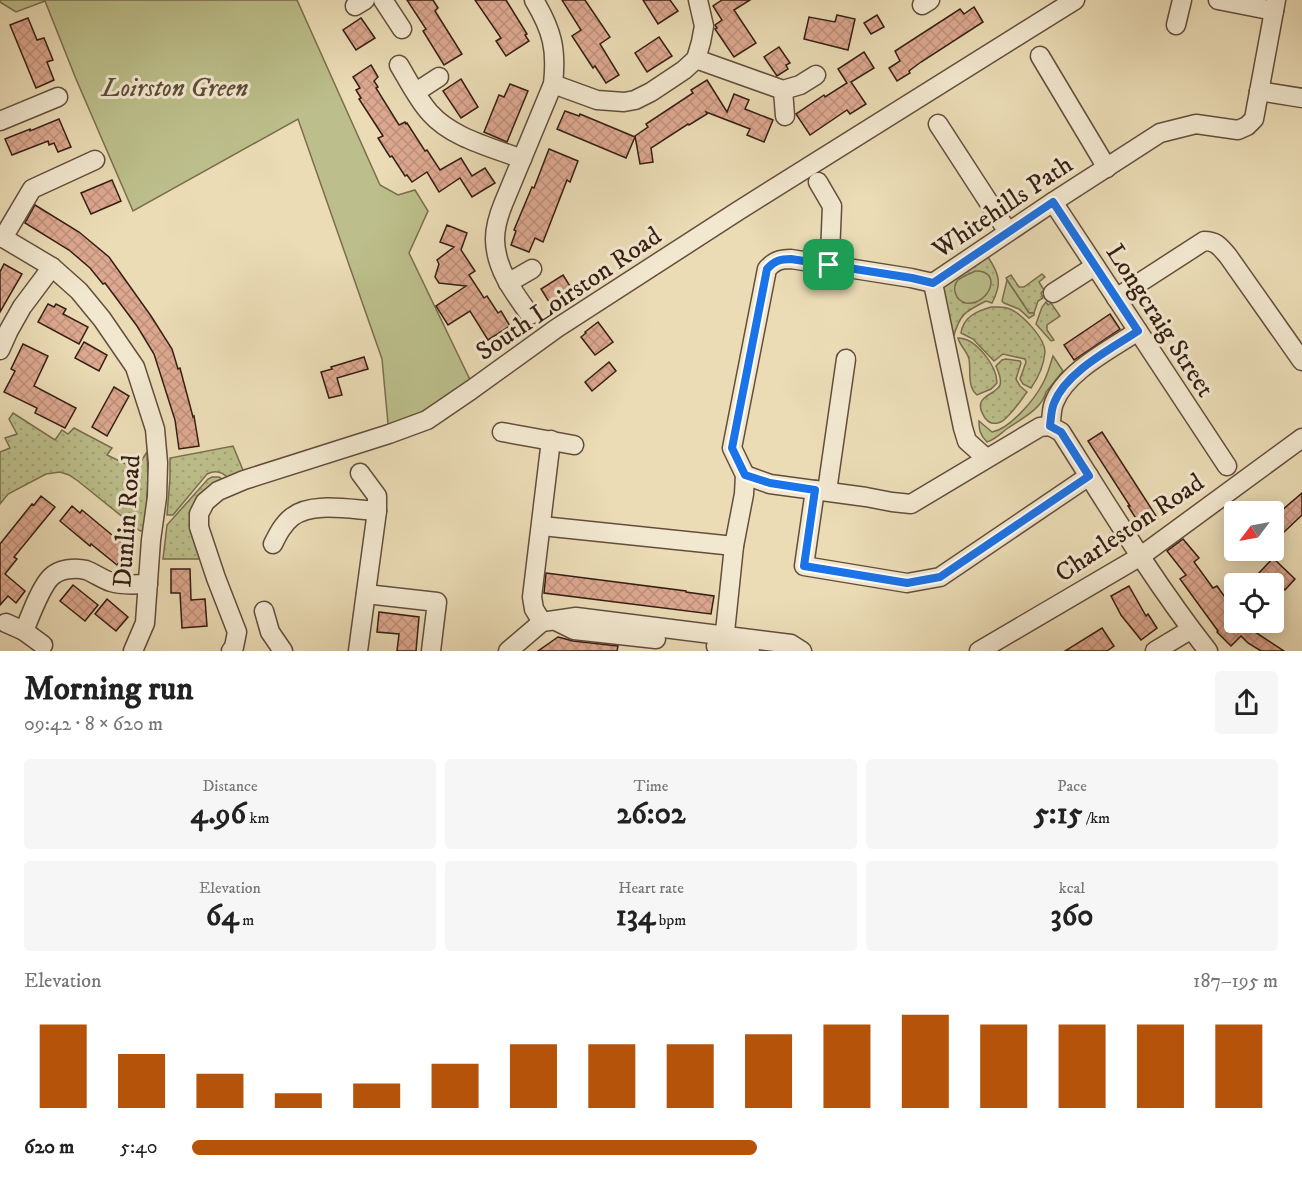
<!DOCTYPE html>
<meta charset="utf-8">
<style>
:root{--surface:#fff;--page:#f6f6f6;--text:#222;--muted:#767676;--accent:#b45309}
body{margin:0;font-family:"IM FELL DW Pica",serif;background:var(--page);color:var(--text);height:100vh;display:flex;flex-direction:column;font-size:22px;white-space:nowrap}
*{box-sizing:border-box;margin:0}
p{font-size:20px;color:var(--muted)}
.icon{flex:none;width:33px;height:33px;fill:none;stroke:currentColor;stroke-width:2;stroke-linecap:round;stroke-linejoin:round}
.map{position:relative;height:651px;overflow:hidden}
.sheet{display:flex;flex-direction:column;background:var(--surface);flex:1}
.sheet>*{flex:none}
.needle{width:39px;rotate:238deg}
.fabs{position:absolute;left:1224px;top:501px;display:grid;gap:12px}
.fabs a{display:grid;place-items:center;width:60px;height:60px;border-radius:6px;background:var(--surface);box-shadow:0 3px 15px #0003;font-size:30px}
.pin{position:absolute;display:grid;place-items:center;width:51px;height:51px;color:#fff;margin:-26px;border-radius:12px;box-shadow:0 3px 9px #0006}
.round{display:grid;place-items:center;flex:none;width:63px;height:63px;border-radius:6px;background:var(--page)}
.head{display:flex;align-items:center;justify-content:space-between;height:102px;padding:0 24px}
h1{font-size:33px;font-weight:700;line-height:45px}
.metrics{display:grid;grid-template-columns:repeat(3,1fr);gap:9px;height:102px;padding:6px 24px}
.metrics div{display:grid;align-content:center;border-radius:6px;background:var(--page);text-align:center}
.metrics b{font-size:30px;font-weight:700}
.metrics small{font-size:16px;font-weight:400}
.metrics p{font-size:16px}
.chart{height:168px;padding:12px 24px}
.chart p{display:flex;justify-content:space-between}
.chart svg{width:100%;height:108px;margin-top:6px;stroke:var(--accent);stroke-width:6}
ul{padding:0 24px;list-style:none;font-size:20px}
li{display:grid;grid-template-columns:96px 72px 1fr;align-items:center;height:45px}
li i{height:15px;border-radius:8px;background:var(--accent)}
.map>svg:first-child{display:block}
.grass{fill:url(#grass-dots);stroke:#796e4f;stroke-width:1.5}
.green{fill:#bcbf8b;stroke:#796e4f;stroke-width:1.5}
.building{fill:url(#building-cross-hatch);stroke:#361e13;stroke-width:1.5}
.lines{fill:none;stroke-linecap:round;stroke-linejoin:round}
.minor-casing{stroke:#634e3c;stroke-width:21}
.minor{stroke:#f2e8d0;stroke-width:18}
.route-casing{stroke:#fff;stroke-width:12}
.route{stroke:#1a73e8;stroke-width:8}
.labels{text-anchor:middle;stroke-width:6;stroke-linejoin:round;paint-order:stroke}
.park-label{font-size:26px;font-style:italic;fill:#5e4e37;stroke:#f2e8d0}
.street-label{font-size:26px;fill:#361e13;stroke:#f2e8d0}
</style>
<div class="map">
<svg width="1302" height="651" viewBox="0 0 1302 651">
<defs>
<pattern id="grass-dots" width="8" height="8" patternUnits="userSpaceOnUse" patternTransform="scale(1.5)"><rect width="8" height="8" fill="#bcbf8b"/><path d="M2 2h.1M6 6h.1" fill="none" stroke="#a2a477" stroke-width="1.8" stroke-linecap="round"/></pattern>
<pattern id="building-cross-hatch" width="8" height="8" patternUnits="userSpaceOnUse" patternTransform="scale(1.5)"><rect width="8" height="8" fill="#dda890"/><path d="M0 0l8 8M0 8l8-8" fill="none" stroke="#be907b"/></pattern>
</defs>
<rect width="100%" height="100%" fill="#ebdcb6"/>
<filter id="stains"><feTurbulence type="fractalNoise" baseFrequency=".00333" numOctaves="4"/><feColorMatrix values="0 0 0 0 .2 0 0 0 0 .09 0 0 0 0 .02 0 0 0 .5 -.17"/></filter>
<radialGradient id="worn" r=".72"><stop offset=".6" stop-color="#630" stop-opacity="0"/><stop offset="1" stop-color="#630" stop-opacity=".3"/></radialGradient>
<!-- grass -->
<g class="grass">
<path d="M988 257C1000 275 1002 284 992 303L986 301C964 312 960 314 953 338L940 292 944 281 971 263 976 265Z"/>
<polygon points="1042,274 1045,277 1039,282 1044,290 1041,293 1043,298 1038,301 1034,313 1029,313 1006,278 1011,275 1019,287 1024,287"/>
<polygon points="1046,302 1048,305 1051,303 1060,316 1047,325 1047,330 1054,340 1051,341 1036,324 1042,307"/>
<path d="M991 307C997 307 1004 306 1010 309 1022 314 1045 338 1045 352 1044 365 1038 378 1031 388L1023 384 1020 379 1026 362 1025 359 1003 354 994 361 973 339 961 333C963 317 977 311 991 307Z"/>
<path d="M958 338C976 338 997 366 997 383L991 389 977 395C967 387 971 371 969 359 967 351 960 346 958 338Z"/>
<path d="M1006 359 1020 361 1021 363 1016 379 1020 386 1027 392C1021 400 1016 408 1009 415 1005 419 1003 422 998 423 992 424 989 423 985 418 970 395 996 396 1000 385 1002 379 998 371 996 366L1002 360Z"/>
<polygon points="13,413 55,440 62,430 68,434 74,428 112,448 107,455 136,469 147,452 148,480 145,530 140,531 78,481 69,475 60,472 46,474 8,494 0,504 0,452 10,448 5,438 17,434 9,419"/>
<path d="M233 446 245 475 228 478C222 471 215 470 207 474L173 515H167L170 478V458Z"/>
<polygon points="212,477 219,477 225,481 208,493 204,559 163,559 167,525 208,479"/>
</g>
<!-- green -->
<g class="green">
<polygon points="0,0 297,0 380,185 398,195 415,190 428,211 409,253 474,388 389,434 382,359 298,119 133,211 76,79 45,1 16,12 0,2"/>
<path d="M975 271C1004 270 989 306 966 303 956 301 951 288 958 280 963 276 970 274 975 271Z"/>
<polygon points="1007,280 1029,313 1034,313 1034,315 1029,318 1019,309 1004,303 1002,301"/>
<path d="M1053 356 1063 371 1046 392C1042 409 1021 419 1008 428 1001 433 996 439 987 442 980 435 979 430 979 421L992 432C1010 429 1035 399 1043 383 1048 374 1050 365 1053 356Z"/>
</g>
<!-- building -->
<g class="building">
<polygon points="407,0 433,0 438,8 435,11 462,54 444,65 423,31 426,29"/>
<polygon points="475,0 506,0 527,34 525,35 529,41 506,56 496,41 501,38"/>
<polygon points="562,0 585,0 610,37 600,44 619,75 606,83 595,66 593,68 572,36 581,30"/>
<polygon points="643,0 670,0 678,11 658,24"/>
<polygon points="722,0 750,0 734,10 756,43 734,57 715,29 717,28 715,25 722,20 713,6"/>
<polygon points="974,7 983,22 921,62 909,71 910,73 897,81 889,68 900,61 895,51 960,9 964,14"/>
<polygon points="837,15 855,19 848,50 804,39 809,17 835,22"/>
<polygon points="877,15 884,27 871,34 864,23"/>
<polygon points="28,18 37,40 44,38 53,60 47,62 54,80 36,88 10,25"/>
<polygon points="361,18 375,38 356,50 343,30"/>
<polygon points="659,37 672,56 647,72 635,53"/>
<polygon points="779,47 790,63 786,65 788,69 777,76 764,57"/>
<polygon points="864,52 874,68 851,82 866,104 850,114 847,110 810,135 796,114 824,95 825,97 847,83 838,69"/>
<polygon points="371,65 378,77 374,81 378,87 376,88 399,125 405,122 406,124 407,123 425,151 427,150 440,170 461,158 472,176 485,168 495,183 472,197 460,178 439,192 427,172 412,182 407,175 405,176 392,156 390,157 378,138 383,136 359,99 361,98 356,90 360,88 353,77"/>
<polygon points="461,79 478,107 461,118 443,91"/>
<polygon points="707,80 727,112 734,94 749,100 745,109 773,120 764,142 747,135 750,129 706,112 707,114 689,125 688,124 651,148 653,162 640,164 635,136 648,127 646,124 693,93 691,90"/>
<polygon points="510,84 528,91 507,142 484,132 499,95 504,97"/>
<polygon points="565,111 579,116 580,114 635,137 626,158 557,129"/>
<polygon points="59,119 71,147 58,152 54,143 49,145 48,141 12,155 5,139 30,129 30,131"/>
<polygon points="549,149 578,161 570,182 567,180 543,242 535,238 529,252 511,245 516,231 514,230 532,187 534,188"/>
<polygon points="112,180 121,201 91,214 81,193"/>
<polygon points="35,205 79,232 109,257 151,316 172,349 178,369 180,368 193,417 194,416 199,446 179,449 175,420 154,354 137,326 105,283 103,284 90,268 69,250 25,223"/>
<polygon points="447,225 467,233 461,250 475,271 469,275 484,298 487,296 498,313 501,311 510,326 488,340 470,311 448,325 436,306 466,286 439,283 435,277 439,264 437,260 454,247 440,242"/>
<polygon points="4,264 22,274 0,312 0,272"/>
<polygon points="563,275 573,291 551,305 541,289"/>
<polygon points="48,304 54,307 56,304 66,309 63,314 88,327 79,344 38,322"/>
<polygon points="1110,314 1120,329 1074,360 1064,345"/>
<polygon points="598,322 613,342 595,355 581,337 586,333 585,332"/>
<polygon points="84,342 107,355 99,371 75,358"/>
<polygon points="23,344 48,356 34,386 76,408 65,428 35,413 37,408 4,392 15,371 11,369"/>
<polygon points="364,357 368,369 337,378 342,395 329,398 321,372 332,369 331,367"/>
<polygon points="609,362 616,371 592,391 585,382"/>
<polygon points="114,387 129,396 107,436 92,427"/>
<polygon points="1102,432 1158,519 1142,528 1128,506 1130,506 1088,441"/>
<polygon points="1302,493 1302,515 1282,534 1279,530 1274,534 1274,517"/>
<polygon points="41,496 55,507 14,557 17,559 5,574 25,591 16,603 8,596 0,605 0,544 32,504 34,505"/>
<polygon points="72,506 80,513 82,510 130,550 117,565 91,544 90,546 60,521"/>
<polygon points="1183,539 1199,558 1194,562 1213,588 1217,586 1234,610 1234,622 1245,622 1255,632 1284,651 1261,651 1248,643 1241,636 1231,646 1217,632 1218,631 1180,579 1186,575 1167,551"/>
<polygon points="1273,558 1295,579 1285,590 1278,583 1274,587 1274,584 1269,584 1259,573"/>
<polygon points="171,569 190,569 191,600 205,599 207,626 182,628 180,593 171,593"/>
<polygon points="546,573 686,591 686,592 714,596 711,614 544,593"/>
<polygon points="73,585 98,605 85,621 60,601"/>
<polygon points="1129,586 1146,616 1148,614 1157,628 1141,640 1121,615 1111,596"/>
<polygon points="107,599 128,617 116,631 95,614"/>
<polygon points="379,612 419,617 416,651 397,651 399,634 377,632"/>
<polygon points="1102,628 1114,646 1107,651 1065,651"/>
<polygon points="558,637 573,641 618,646 617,651 538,651"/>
</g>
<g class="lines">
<defs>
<g id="minor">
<polyline points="383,0 402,29"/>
<polyline points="1218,0 1274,11"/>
<polyline points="922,5 930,0"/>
<polyline points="355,6 365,0"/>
<polyline points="1176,25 1182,0"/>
<polyline points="1040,56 1107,168"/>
<polyline points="696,59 783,90 800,85 816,75"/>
<path d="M399 65C408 80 418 100 430 113 452 138 491 147 522 159"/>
<polyline points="553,84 597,100 624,102 635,100 651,92 684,70 696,59 701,42 704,26 698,0"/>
<polyline points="783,90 785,116"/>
<polyline points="1259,91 1302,98"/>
<polyline points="416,92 439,77"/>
<polyline points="0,121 58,97"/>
<polyline points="938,124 1008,232"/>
<polyline points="818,182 832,206 830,254 829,265"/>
<polyline points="1053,202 1227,466"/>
<polyline points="0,236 52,267 79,291 102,319 135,367 155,429 158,463 157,497 151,540 145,623 133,651"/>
<polyline points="3,238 32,189 95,160"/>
<polyline points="508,283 532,269"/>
<polyline points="1053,293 1095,266"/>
<path d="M1116 298 1204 241C1217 241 1220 247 1228 256L1302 361"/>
<path d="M530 315C514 293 495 268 495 239 495 226 499 214 504 202L553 84C557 49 552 30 534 0"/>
<polyline points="0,350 9,330 22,307 52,267"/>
<path d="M1050 426 1061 432C1108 506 1154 582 1208 651"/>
<path d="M1050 426C1052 419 1051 410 1054 403 1065 372 1111 349 1138 331"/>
<polyline points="502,432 574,445"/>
<polyline points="986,458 967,441 963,428 933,283 1053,202 1160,133 1196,124 1238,130 1247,126 1254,119 1276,0"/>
<polyline points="745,475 770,484 866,497 892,502 911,504 1040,427 1050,426"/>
<polyline points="815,490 804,566 907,583 940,577 1089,476"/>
<polyline points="827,491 846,359"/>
<polyline points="542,526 734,546"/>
<path d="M273 544C278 534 283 524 292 517 312 501 353 510 377 511"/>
<polyline points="366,594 437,602 431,651"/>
<polyline points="264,611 270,632 283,651"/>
<polyline points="556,621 574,630 656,639"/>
<polyline points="542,622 534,609 532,597 551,440"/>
<polyline points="6,623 24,631"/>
<path d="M43 645 24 631C30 617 40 588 51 577 59 569 75 567 86 570 94 573 102 579 111 582 122 586 136 584 148 584"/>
<polyline points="716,646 750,651"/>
<polyline points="231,651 234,647 237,632 216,578 199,527 199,514 205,502 218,491 244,480 389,434 427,420 471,390 557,328 738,211 1075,0"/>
<polyline points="358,651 377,511 377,496 360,473"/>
<polyline points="508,651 542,622 576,617 791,644 802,651"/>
<path d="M723 651 734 546 744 494 745 475 732 448 767 269C774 261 780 259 791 259L911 278 933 283"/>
<polyline points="979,651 1141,556 1302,438"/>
<polyline points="1155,651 1190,630"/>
</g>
</defs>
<!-- minor casing -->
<use href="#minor" class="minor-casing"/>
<!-- minor -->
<use href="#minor" class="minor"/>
</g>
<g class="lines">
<defs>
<path id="route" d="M1053 202 1138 331C1111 349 1066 372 1054 403 1051 410 1051 419 1050 426L1061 432 1089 476 940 577 907 583 804 566 815 490 770 483 745 475 732 448 767 269C774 261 780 259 791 259L912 278 933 283Z"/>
</defs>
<!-- route casing -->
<use href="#route" class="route-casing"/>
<!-- route -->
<use href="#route" class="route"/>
</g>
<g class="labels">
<!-- park labels -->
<g class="park-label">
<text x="175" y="96">Loirston Green</text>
</g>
<!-- street labels -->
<g class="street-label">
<text transform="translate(1002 206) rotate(-34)" y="9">Whitehills Path</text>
<text transform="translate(568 293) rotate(-34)" y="9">South Loirston Road</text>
<text transform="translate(1161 320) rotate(57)" y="9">Longcraig Street</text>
<text transform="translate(126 521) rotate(-86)" y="9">Dunlin Road</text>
<text transform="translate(1129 527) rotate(-34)" y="9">Charleston Road</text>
</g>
</g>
<rect width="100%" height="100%" filter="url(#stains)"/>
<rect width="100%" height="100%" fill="url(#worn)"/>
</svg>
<div class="fabs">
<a><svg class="needle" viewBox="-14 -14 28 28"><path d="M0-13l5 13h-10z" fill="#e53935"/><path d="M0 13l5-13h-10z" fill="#767676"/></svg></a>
<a><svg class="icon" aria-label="locate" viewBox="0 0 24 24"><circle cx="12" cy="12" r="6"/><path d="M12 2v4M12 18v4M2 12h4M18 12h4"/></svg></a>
</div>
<div class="pin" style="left:829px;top:265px;background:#1e9e55"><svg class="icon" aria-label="arrive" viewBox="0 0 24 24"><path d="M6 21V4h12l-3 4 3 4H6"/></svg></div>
</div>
<section class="sheet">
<div class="head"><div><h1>Morning run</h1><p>09:42 · 8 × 620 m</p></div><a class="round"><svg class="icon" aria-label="share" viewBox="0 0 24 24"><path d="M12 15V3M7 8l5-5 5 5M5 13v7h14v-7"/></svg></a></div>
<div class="metrics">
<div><p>Distance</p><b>4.96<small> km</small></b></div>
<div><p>Time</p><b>26:02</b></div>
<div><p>Pace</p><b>5:15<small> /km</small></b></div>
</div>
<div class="metrics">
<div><p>Elevation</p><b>64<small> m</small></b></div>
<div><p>Heart rate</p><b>134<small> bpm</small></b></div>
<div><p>kcal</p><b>360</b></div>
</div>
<div class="chart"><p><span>Elevation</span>187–195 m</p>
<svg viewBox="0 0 160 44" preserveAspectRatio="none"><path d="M5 44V10M15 44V22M25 44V30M35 44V38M45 44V34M55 44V26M65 44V18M75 44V18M85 44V18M95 44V14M105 44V10M115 44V6M125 44V10M135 44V10M145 44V10M155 44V10"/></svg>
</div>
<ul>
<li><b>620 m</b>5:40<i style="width:52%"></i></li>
</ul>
</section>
